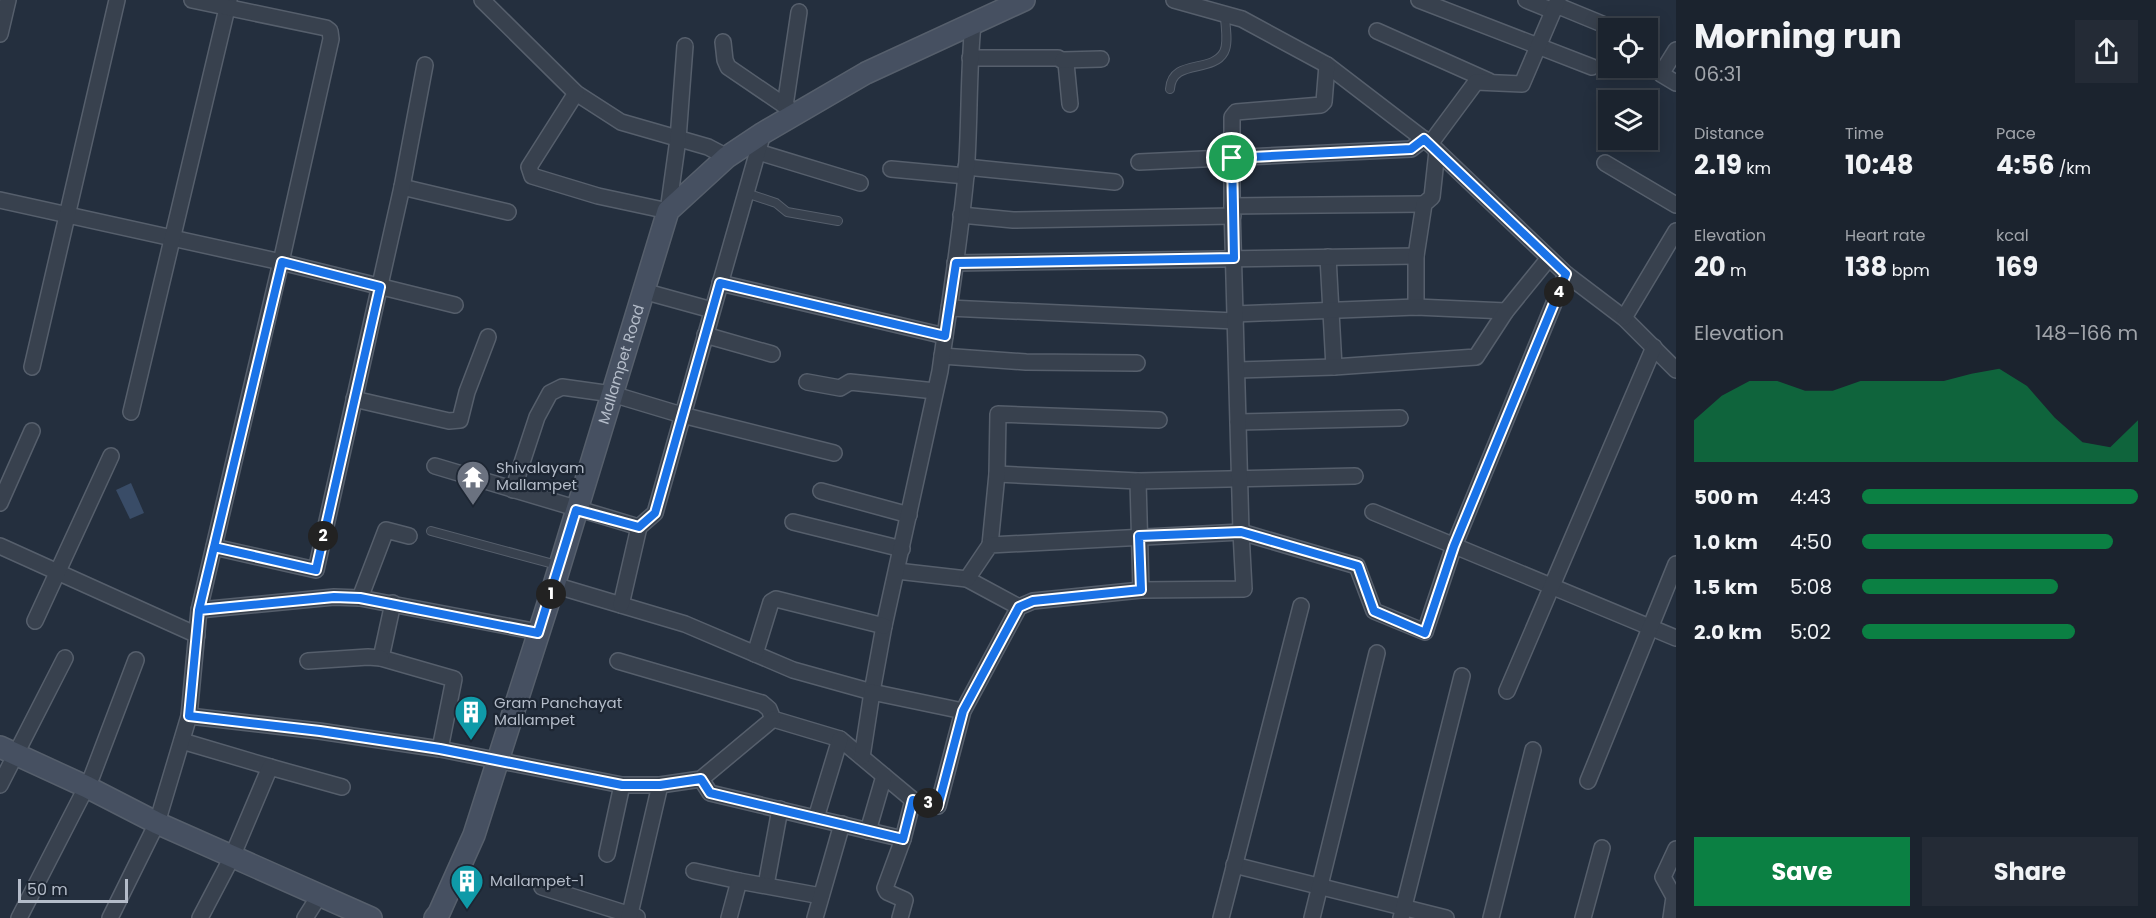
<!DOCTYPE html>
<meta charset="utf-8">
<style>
:root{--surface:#1b232e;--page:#242b36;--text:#f1f3f6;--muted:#a0a4aa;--line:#39404a;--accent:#0b8043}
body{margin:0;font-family:Poppins,sans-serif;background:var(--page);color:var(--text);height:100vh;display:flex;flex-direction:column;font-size:22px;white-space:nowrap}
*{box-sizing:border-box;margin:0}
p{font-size:20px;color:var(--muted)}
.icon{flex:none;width:33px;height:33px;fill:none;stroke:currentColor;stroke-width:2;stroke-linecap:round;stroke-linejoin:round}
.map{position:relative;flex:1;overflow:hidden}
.details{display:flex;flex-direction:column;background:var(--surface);width:480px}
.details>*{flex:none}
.fabs{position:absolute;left:1598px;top:18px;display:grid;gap:12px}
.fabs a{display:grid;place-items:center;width:60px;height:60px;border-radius:0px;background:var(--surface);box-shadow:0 3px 15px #0003,0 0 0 2px var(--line);font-size:30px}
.scale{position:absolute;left:18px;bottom:15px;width:110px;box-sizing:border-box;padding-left:6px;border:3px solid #b4bcc9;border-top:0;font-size:16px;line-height:21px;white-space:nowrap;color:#b4bcc9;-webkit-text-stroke:4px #1d2633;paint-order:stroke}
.pin{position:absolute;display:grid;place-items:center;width:51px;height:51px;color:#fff;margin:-26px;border:3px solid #fff;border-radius:50%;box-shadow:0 2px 6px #0007}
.km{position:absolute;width:30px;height:30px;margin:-15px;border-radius:50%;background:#222;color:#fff;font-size:16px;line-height:30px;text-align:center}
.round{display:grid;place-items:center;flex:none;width:63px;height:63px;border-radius:0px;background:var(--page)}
.summary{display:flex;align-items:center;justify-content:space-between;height:102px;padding:0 18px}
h1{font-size:33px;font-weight:700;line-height:45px}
.figures{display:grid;grid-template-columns:repeat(3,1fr);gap:9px;height:102px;padding:6px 18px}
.figures div{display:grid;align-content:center}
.figures b{font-size:26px;font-weight:700}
.figures small{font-size:16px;font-weight:400}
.figures p{font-size:16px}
.chart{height:168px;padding:12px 18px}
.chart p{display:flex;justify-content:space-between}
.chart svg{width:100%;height:108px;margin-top:6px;fill:var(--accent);opacity:.7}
.action{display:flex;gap:12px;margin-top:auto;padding:12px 18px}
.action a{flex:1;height:69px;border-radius:0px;background:var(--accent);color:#fff;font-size:24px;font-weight:700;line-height:69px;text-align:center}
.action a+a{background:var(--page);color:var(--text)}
ul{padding:0 18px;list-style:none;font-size:20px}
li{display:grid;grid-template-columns:96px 72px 1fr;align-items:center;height:45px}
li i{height:15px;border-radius:8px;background:var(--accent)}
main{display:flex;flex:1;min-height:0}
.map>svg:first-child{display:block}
.water{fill:#394c67}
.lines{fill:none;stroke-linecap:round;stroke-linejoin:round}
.lane-casing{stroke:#565f6c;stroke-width:10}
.street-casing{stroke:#565f6c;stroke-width:18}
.secondary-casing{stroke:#565f6c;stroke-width:24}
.lane{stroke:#38414e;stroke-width:8}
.street{stroke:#38414e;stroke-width:15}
.secondary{stroke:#465061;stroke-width:21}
.route-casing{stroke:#fff;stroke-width:12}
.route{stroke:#1a73e8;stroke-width:8}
.labels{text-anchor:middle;stroke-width:4.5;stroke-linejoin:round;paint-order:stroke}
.street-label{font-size:15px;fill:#b4bcc9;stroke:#1d2633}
.poi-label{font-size:15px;fill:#b4bcc9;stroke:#1d2633;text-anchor:start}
</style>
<main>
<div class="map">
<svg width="1676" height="918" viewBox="0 0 1676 918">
<rect width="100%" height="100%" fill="#242f3e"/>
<!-- water -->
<polygon class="water" points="131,483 144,513 130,519 116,490"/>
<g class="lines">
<defs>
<g id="lane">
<path d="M1170 89C1172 58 1212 74 1224 52 1229 42 1225 26 1225 15"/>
<polyline points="746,193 776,203 787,212 838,221"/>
<polyline points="431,531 557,565"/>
</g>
<g id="street">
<polyline points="482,0 576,93 621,122 708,147 727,157"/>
<polyline points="1174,0 1242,19 1327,65 1430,144 1566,274 1624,318 1676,370"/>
<polyline points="1419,0 1592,67"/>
<polyline points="1526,0 1553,11"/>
<polyline points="1556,5 1612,28"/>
<polyline points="1377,31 1489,81"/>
<polyline points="0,34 8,0"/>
<polyline points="723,42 725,60 728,67 797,114"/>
<polyline points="1676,50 1661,74 1676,83"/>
<polyline points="970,58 1058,58 1066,63 1070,104"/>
<polyline points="1063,60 1101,59"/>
<polyline points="576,93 529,167 532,176 598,196 668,211 678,139 685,46"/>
<polyline points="785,106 799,12"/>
<polyline points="1430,144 1476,82 1522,84 1558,0"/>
<polyline points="758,152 860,183"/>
<polyline points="1139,162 1411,149 1424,139"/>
<polyline points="1605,163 1676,205"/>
<polyline points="966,167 1115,182"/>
<polyline points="891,169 966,176"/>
<polyline points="402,187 508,212"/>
<polyline points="0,200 281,262 455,305"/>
<polyline points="1232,206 1424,204"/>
<polyline points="961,215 1013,220 1233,216"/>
<polyline points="1328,257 1334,367"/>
<polyline points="955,263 1416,256"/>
<polyline points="720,283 945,336"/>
<polyline points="643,291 712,310"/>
<polyline points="1416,307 1416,256 1424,204 1432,197 1437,151"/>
<polyline points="949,308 1235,321"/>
<polyline points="1235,314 1416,307 1506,311"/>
<polyline points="1624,318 1676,231"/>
<polyline points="705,335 772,354"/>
<polyline points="942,356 1026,362 1137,363"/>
<polyline points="32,367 117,0"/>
<polyline points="1237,370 1334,367 1476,357 1506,311 1549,258"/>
<polyline points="807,382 840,388 850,382 935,391"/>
<polyline points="354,399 449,421 460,420 467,392 488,337"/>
<polyline points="131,412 229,0"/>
<polyline points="1238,422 1400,418"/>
<polyline points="435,466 639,527"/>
<polyline points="997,474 1138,481 1355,476"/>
<polyline points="1138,481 1141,590"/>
<polyline points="513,490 537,417 550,393 562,387 612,394 682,415 834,453"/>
<polyline points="821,491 909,515"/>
<polyline points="0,503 32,431"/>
<polyline points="1373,512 1676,638"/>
<polyline points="793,522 902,549"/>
<polyline points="990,545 997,474 998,414 1159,420"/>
<polyline points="0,546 197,635"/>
<polyline points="214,547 316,570 402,187 425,65"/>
<polyline points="897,571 967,579 1019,607"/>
<polyline points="967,579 990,545 1241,532 1357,566 1374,611 1425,632 1454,546 1566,274"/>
<path d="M554 585 685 624 793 670 872 692 884 626 940 371C949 306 960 241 966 175 970 125 968 74 973 24"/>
<polyline points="360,598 386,530 409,536"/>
<polyline points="393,603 381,658 454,679 440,749"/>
<polyline points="621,605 639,527 655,513 763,133"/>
<polyline points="199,610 334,597 360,598 538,632"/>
<polyline points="35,621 111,456"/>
<polyline points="755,654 771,602 776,599 884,626"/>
<polyline points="308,661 368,657 381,658"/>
<polyline points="618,661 762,703 769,709 773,719 840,739 913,800 938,806 963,711 1019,607 1033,601 1141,590 1244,589 1241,532 1232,206 1232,117 1236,112 1321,105 1324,102 1327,65"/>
<polyline points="1507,691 1654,347"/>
<polyline points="189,716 319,731 440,749 622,785 660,785 701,779 773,719"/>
<polyline points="182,741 270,767"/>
<polyline points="862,757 872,692 963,711"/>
<polyline points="701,779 710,793 903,839"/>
<polyline points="1588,781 1676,564"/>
<polyline points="0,785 65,658"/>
<polyline points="816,818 840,739"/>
<polyline points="868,831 884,776"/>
<polyline points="607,854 622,785"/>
<polyline points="1234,865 1446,918"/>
<polyline points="694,871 739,881"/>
<polyline points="766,885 780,809"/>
<polyline points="542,887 637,917"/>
<polyline points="19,918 92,776 136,660"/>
<polyline points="110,918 157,823 189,716 199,610 281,262 331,39 330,31 326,28 192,0"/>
<polyline points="200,918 232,857 270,767 342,787"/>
<polyline points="305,918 319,896"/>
<polyline points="629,918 660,785"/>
<polyline points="729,918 739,881 821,896"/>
<polyline points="815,918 842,824"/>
<polyline points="900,918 905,900 887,892 885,888 903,839 913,800"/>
<polyline points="1221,918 1301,606"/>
<polyline points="1312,918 1377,653"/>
<polyline points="1401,918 1462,676"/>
<polyline points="1491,918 1533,750"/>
<polyline points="1583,918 1602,848"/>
<polyline points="1671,918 1674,897 1663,877 1676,849"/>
</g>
<g id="secondary">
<polyline points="0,747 87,787 157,823 371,918"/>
<path id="s1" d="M435 918 439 913 474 835 554 585 668 211 727 157 763 133 866 73 1024 0"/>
</g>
</defs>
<!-- lane casing -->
<use href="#lane" class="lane-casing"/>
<!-- street casing -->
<use href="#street" class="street-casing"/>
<!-- secondary casing -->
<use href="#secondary" class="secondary-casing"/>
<!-- lane -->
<use href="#lane" class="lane"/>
<!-- street -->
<use href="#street" class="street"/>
<!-- secondary -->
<use href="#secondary" class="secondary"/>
</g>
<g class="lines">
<defs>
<polyline id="route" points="1232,158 1234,258 956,263 945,336 720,283 655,513 639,527 576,510 538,633 360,598 334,597 199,610 282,262 380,287 316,570 214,547 199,610 189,716 320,731 440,749 622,785 660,785 701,779 710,793 903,839 913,800 938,806 963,711 1019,607 1033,601 1141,590 1139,536 1241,532 1358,566 1374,611 1425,633 1454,546 1566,274 1424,139 1411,149 1232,158"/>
</defs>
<!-- route casing -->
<use href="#route" class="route-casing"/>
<!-- route -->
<use href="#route" class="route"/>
</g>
<!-- icons -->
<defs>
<symbol id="temple-pin" viewBox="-11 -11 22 30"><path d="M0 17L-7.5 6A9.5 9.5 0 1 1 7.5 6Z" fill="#6b7280" stroke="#1d2633"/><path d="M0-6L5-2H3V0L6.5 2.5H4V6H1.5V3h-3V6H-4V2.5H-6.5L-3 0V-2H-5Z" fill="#fff"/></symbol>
<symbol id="building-pin" viewBox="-11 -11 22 30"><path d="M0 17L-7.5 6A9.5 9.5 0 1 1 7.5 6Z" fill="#0f9aa8" stroke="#1d2633"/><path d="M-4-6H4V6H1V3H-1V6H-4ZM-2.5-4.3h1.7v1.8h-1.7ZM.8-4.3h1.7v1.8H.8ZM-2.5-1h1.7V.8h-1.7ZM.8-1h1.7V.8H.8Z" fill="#fff"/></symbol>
</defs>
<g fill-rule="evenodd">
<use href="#temple-pin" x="454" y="458" width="38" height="52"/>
<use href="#building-pin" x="452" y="693" width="38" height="52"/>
<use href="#building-pin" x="448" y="862" width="38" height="52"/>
</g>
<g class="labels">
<!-- street labels -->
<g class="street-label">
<text dy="5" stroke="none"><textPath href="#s1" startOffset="585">Mallampet Road</textPath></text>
</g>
<!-- poi labels -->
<g class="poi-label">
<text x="496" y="473">Shivalayam<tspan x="496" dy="17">Mallampet</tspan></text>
<text x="494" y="708">Gram Panchayat<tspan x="494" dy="17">Mallampet</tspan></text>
<text x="490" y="886">Mallampet-1</text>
</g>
</g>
</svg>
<div class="fabs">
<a><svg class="icon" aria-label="locate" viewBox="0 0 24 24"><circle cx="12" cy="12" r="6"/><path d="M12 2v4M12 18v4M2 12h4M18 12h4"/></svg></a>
<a><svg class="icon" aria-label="layers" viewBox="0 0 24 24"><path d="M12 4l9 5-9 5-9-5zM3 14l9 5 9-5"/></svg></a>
</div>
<div class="scale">50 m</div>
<div class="pin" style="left:1232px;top:158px;background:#1e9e55"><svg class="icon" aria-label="arrive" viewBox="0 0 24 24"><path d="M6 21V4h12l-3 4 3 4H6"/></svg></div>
<b class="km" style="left:551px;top:594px">1</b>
<b class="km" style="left:323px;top:536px">2</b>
<b class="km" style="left:928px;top:803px">3</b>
<b class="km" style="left:1559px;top:292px">4</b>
</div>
<section class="details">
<div class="summary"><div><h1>Morning run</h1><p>06:31</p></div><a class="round"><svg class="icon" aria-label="share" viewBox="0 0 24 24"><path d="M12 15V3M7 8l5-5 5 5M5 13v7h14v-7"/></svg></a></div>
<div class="figures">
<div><p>Distance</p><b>2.19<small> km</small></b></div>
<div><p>Time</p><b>10:48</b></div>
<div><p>Pace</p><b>4:56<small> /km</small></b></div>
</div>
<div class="figures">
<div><p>Elevation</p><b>20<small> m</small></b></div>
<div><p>Heart rate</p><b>138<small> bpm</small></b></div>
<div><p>kcal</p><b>169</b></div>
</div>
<div class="chart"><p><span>Elevation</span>148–166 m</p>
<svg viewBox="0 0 160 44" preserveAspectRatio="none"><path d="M0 44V27L10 17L20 11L30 11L40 15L50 15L60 11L70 11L80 11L90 11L100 8L110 6L120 13L130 26L140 36L150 38L160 27V44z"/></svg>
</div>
<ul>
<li><b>500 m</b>4:43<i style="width:100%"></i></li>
<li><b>1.0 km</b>4:50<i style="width:91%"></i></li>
<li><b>1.5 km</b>5:08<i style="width:71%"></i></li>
<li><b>2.0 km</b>5:02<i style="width:77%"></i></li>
</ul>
<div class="action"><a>Save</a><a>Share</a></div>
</section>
</main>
